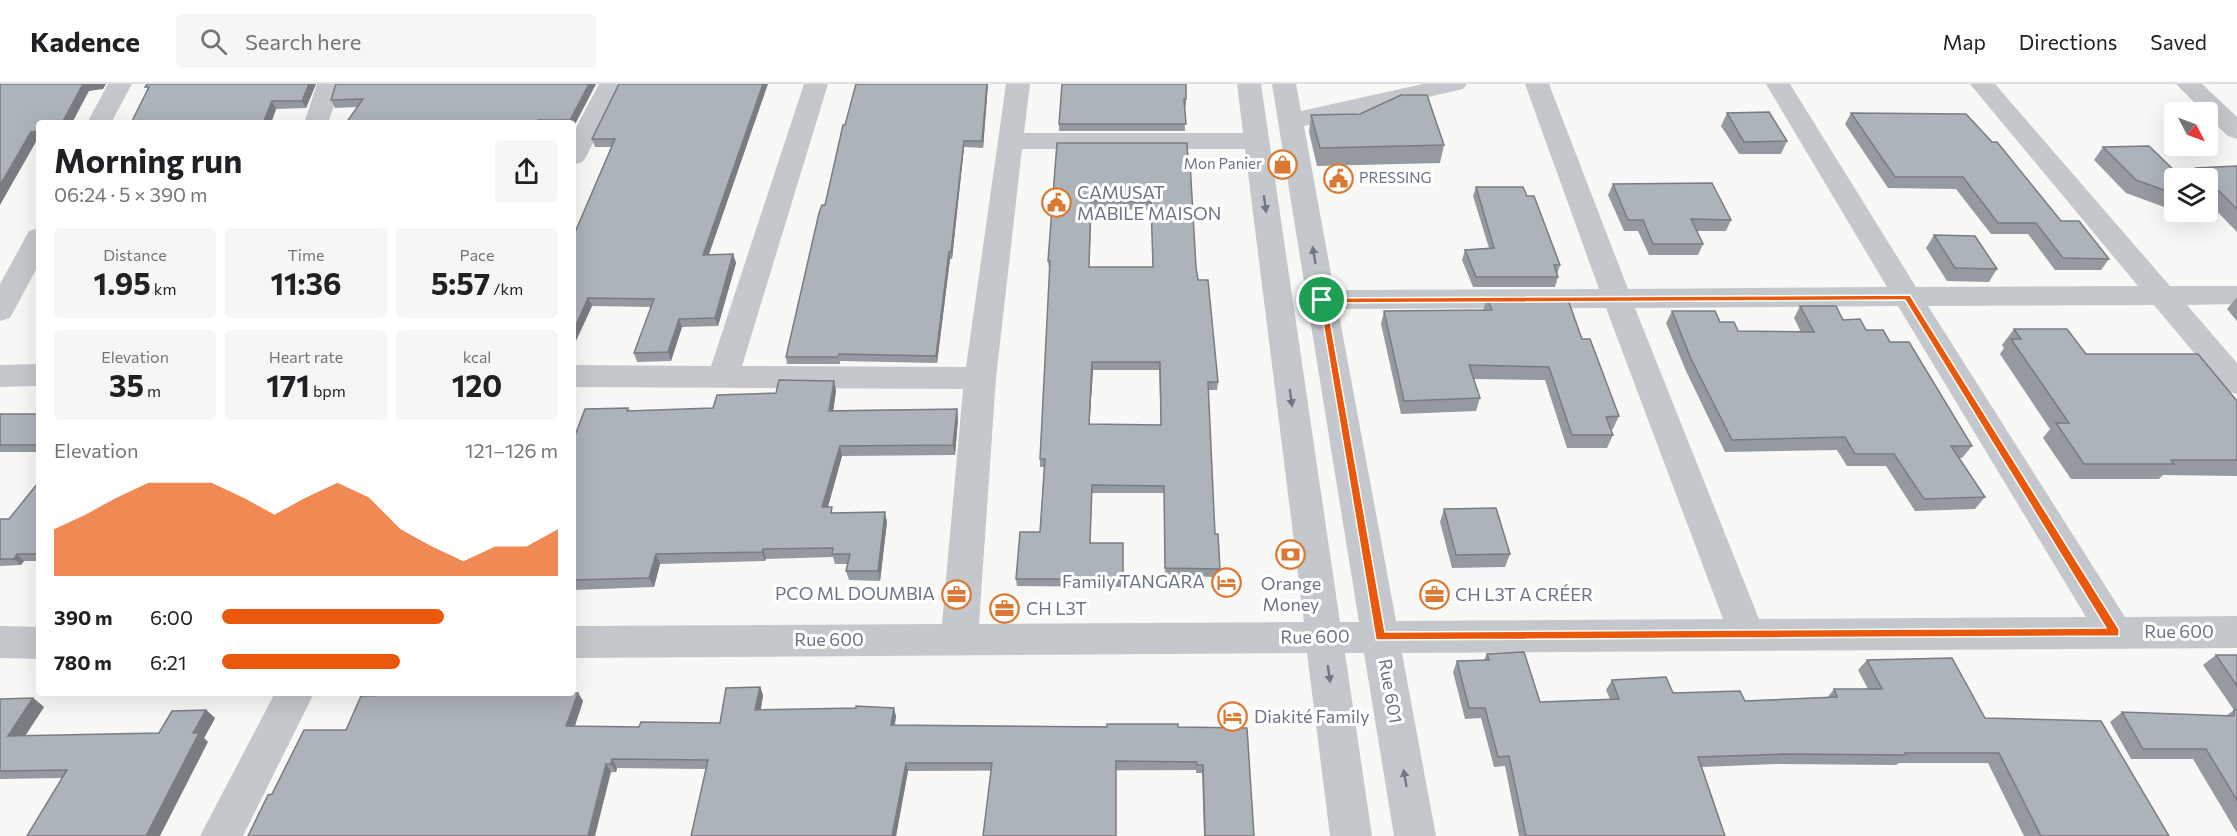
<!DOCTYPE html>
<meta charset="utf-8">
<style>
:root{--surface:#fff;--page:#f6f6f6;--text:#202124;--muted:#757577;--line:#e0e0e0;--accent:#ea580c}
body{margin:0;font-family:Commissioner,sans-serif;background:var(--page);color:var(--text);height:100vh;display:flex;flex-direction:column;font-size:22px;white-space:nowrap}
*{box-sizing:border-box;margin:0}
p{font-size:20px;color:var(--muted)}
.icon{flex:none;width:33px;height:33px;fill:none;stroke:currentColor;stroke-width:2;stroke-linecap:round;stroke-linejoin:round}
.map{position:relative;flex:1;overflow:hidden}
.drawer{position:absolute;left:36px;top:36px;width:540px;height:576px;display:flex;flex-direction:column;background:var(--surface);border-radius:6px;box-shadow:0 6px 24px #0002}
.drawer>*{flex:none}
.needle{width:39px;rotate:131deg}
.fabs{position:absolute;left:2164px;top:18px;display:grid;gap:12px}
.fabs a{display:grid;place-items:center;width:54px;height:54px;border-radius:6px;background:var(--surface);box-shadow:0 6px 24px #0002;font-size:30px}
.pin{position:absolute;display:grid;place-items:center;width:51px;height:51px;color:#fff;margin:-26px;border:3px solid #fff;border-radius:50%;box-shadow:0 2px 6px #0007}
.round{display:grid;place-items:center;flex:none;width:63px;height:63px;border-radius:6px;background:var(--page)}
.summary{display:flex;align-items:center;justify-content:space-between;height:102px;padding:0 18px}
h1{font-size:33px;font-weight:700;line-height:45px}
.stats{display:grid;grid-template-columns:repeat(3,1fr);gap:9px;height:102px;padding:6px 18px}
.stats div{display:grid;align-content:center;border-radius:6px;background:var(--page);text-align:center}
.stats b{font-size:30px;font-weight:700}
.stats small{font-size:16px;font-weight:400}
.stats p{font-size:16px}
.chart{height:168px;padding:12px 18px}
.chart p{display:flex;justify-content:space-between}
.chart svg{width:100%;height:108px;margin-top:6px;fill:var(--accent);opacity:.7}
ul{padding:0 18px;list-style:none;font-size:20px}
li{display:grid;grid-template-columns:96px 72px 1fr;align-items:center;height:45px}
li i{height:15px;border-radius:8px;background:var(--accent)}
header{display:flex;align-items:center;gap:36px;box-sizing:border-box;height:84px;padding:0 30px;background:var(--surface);border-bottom:2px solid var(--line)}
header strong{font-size:28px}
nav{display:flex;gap:33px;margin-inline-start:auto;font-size:21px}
.search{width:420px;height:54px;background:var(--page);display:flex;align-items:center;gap:15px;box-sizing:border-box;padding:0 21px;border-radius:6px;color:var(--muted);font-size:22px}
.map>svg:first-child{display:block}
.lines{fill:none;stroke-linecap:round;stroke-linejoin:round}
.minor{fill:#c4c7cb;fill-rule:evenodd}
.wall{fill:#959aa0;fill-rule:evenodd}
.shaded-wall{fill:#797d82}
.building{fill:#adb3ba;stroke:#797d82;stroke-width:1.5;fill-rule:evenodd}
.oneway{fill:#6e7889}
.route{fill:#ea580c;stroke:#fff;stroke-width:1.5;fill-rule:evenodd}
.labels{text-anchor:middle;stroke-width:6;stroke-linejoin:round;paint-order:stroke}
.far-poi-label{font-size:15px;fill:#697486;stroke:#fff;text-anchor:end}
.poi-label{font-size:18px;fill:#697486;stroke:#fff;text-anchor:start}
.street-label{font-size:18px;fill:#697486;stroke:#fff}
</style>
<header>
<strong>Kadence</strong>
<div class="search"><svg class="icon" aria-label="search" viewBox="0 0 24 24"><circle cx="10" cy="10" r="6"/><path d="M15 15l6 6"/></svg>Search here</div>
<nav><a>Map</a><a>Directions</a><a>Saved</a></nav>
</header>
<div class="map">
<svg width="2237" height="752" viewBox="0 0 2237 752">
<rect width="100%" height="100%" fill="#f8f8f6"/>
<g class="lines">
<!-- minor -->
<g class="minor">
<polygon points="108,0 132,0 111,39 87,39"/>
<polygon points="317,0 341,0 328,39 304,39"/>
<polygon points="599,0 623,0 586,73 582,78 573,81 573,49"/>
<path d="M804 0H828L742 282 966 283 1006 0H1030L1024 49H1243L1237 0H1261L1340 538H1359L1272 0H1296L1301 27 1423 0H1467L1463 5 1304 42 1334 206 1599 205 1525 0H1549L1628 205 1887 203 1766 0H1790L1916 203 2138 202 1970 0H1995L2170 202H2237V220L2187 221 2237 279V310L2226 307 2154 221 1928 222 2125 533 2237 532V564L1402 569 1436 752H1394L1364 569H1345L1372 752H1330L1307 569 573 574V542L942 540 963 305 573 303V281L711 282ZM1022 65H1245L1304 538 979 540 996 294ZM1898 222 2086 533 1759 535 1635 224ZM1606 224 1723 535 1396 537 1338 225Z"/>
<polygon points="2176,0 2202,0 2237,33 2237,55 2228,52 2208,33 2208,28 2204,28"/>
<polygon points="39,144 39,180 10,234 0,237 0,200 29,147"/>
<polygon points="39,280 39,302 0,303 0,281"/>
<polygon points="0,542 39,543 39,575 0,574"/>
<polygon points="275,609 314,609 243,752 200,752"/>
</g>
</g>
<!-- wall -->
<g class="wall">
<polygon points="147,0 316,0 306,24 276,25 271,39 131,39 147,6"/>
<polygon points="336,0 596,0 573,44 573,39 346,39 357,23 335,24 331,16"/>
<polygon points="619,0 709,171 733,170 736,179 718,242 682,243 671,277 637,278 634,269 651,223 592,222 574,261 573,261 573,153 612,63 595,63 592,55"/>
<polygon points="988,0 983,64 964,63 952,175 950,175 937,279 840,277 840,280 787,280 786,273 845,41"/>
<polygon points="1186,15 1186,22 1184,22 1185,47 1059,47 1059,40"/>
<polygon points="1727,29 1787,57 1781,70 1739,70 1721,42"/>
<polygon points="1851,29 2061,137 2109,175 2101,186 2055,186 2028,150 1991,150 1956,105 1888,104 1845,40"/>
<polygon points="1360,30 1444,61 1440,79 1317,82 1309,48 1311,31"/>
<path d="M1057 59H1187L1196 183 1218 298 1217 306H1208L1215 450 1220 485 1219 493 1165 492 1164 409H1092L1090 459H1123V503L1017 502 1016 495 1040 448 1044 383H1040V375L1050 185H1049L1048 177ZM1092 125 1151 126 1153 183H1089ZM1093 286H1159L1161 341 1089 340Z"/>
<polygon points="2103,63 2175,94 2175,127 2126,109 2094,76"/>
<polygon points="2237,82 2237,148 2208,118 2208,94 2188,94 2196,84"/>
<polygon points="1613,100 1731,136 1726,147 1697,147 1703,160 1698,171 1649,171 1638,147 1624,147 1608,111"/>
<polygon points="1476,103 1527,112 1560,181 1557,190 1558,193 1555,203 1473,203 1462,176 1465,166 1489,164 1473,112"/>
<polygon points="2178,128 2206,128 2200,135"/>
<polygon points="1934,151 1997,185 1989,198 1947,197 1926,164"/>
<polygon points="2237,213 2237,237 2227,225"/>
<polygon points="1487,214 1582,255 1619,332 1613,345 1611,345 1613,351 1607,364 1567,364 1545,296 1473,295 1480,314 1476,327 1401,330 1381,240 1384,227 1483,226"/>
<polygon points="1800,222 1843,236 1890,258 1972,362 1962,374 1959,374 1985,413 1975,425 1915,427 1886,382 1847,382 1837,366 1725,368 1686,287 1666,239 1672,227 1720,238 1738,247 1801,248 1794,234"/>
<polygon points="2014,245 2086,270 2237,317 2237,392 2163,391 2159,395 2071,395 2043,354 2050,345 2000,270 2004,264 2002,261"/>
<polygon points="834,297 836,307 833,326 957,325 958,335 955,371 842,372 828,423 833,429 887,438 880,497 849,496 846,487 848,480 835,480 833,473 766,475 765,477 660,480 654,503 573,506 573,357 628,324 630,327 713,324"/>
<rect x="0" y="330" width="39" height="38"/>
<polygon points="39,399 39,477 24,477 21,481 0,482 0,435 9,435"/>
<polygon points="1444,425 1510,470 1505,483 1452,484 1440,438"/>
<polygon points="1487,570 1540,618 1610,615 1606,606 1612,596 1673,609 1745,617 1827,614 1834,605 1868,605 1858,586 1867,576 1985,634 2169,752 2024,752 1988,679 1899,679 1896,681 1776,680 1702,683 1725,752 1519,752 1505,682 1494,683 1481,634 1465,635 1453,588 1457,577 1484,576"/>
<polygon points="2216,571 2237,571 2237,749 2193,675 2131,675 2110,638 2122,628 2226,632 2234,626 2203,581"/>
<polygon points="760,603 763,611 761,626 896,632 895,641 1178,643 1254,752 1204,752 1202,689 1196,689 1196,686 908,687 896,752 691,752 706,685 617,684 616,688 272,710 346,646 578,609 583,617 575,642 639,643 720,639"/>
<polygon points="33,614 44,623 25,652 159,649 206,626 215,634 204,654 208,658 62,694 0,695 0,615"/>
</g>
<!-- shaded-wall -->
<g class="shaded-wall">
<polygon points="83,0 106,0 103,5 89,7 72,39 62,39"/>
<polygon points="309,0 316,0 306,24 302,17"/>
<polygon points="589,0 596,0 573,44 573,39 571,39 570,36"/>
<polygon points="763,0 768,0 706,179 703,171"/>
<polygon points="987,0 988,0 983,64 982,57"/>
<polygon points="272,17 276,25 271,39 263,39"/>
<polygon points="39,47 39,56 37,56 0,121 0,101 31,48"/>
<polygon points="964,57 964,63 952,175 951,168"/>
<polygon points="949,168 950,175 937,279 936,272"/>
<polygon points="733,170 736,179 718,242 715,234"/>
<polygon points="588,214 592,222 574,261 573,258 573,248"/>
<polygon points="679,235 682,243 671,277 668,268"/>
<polygon points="1092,278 1093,286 1089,348 1089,340"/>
<polygon points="834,297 836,307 832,336 829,327"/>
<polygon points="957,325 958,335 955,371 953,361"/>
<polygon points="840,362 842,372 825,433 822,423"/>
<polygon points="885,428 887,438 880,497 878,487"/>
<polygon points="763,465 766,475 765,477 762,468"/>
<polygon points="17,470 24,477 21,481 14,475"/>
<polygon points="656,470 660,480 654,503 649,494"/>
<polygon points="760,603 763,611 759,635 755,626"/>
<polygon points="578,609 583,617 572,650 566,642"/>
<polygon points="33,614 44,623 19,661 8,652"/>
<polygon points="894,624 896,632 893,649 891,641"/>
<polygon points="206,626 215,634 204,654 208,658 160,752 146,752 193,649"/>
<polygon points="612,675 617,684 616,688 611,680"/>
<polygon points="906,679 908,687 896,752 892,752"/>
<polygon points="606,680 611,688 595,752 588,752"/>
</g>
<!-- building -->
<g class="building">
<polygon points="0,0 83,0 62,39 39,39 39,47 31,48 0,101"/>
<polygon points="147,0 309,0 302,17 272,17 263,39 131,39 149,3 145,3"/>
<polygon points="336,0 589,0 570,36 538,36 536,39 346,39 363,15 331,16"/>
<polygon points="619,0 763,0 703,171 733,170 715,234 679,235 668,268 634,269 654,215 588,214 573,248 573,153 615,55 592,55"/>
<polygon points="856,0 987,0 982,57 964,57 951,168 949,168 936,272 839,270 838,273 786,273 819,129 822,121 825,121 843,41 845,41"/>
<polygon points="1062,0 1186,0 1186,15 1184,15 1186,40 1059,40"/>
<polygon points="1401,11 1427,11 1444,61 1320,64 1311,31 1360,30"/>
<polygon points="1769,28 1787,57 1744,58 1727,29"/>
<polygon points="1851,29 1966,30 1992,58 1997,58 2061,137 2079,137 2109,175 2063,174 2036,139 1998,139 1963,93 1895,93"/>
<path d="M1057 59H1187L1188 78H1190L1196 183 1198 196H1208L1218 298H1208L1215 450H1218L1220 485 1165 484 1164 402 1092 401 1090 459H1123V495H1016L1020 448H1040L1045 375H1040L1050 177H1048ZM1091 117 1151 118 1153 183H1089ZM1092 278H1160L1161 341 1089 340Z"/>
<polygon points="2149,62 2182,94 2175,94 2175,110 2136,96 2103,63"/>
<polygon points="2237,82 2237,125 2196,84"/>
<polygon points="1712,99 1731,136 1691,135 1703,160 1653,160 1643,136 1628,136 1613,100"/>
<polygon points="1476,103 1523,103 1527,112 1534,112 1560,181 1554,181 1558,193 1476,193 1465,166 1494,164"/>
<polygon points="1934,151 1975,152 1997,185 1955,184"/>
<polygon points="1567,213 1582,255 1590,255 1619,332 1606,333 1613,351 1572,351 1549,283 1469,281 1480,314 1404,317 1384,227 1492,226 1487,214"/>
<polygon points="1800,222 1836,222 1843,236 1860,235 1866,246 1883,246 1890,258 1909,258 1972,362 1951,362 1985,413 1924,415 1894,370 1855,370 1845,353 1732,356 1691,275 1672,227 1715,227 1720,238 1734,238 1738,247 1814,248"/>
<polygon points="2014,245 2067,245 2086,270 2198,270 2237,317 2237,376 2171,376 2174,380 2084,380 2056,339 2069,339 2011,255 2021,255"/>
<polygon points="779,296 834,297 829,327 957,325 953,361 840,362 822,423 832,423 831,429 885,428 878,487 846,487 850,470 832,470 833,464 763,465 762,468 656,470 649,494 573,496 573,357 585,325 628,324 627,327 713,324 717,311 776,309"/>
<rect x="0" y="330" width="39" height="31"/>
<polygon points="38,399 39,399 39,470 17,470 14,475 0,475 0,435 9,435"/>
<polygon points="1496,424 1510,470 1456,471 1444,425"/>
<polygon points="1524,568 1540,618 1619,615 1612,596 1666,593 1673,609 1740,607 1745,617 1837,613 1834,605 1882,605 1867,576 1952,574 1985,634 2101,637 2169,752 2041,752 1999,669 1905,669 1906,671 1784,670 1698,673 1725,752 1526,752 1509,672 1498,673 1485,624 1469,624 1457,577 1489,576 1487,570"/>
<polygon points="2216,571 2237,571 2237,602"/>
<polygon points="760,603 755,626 856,624 856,622 894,624 891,641 1107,643 1107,640 1178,640 1178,643 1247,644 1254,752 1205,752 1203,681 1197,681 1197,678 1116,677 1116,752 983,752 992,679 906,679 892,752 691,752 708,676 612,675 611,680 606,680 588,752 248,752 268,711 272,710 304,646 346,646 361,612 448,609 578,609 566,642 639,643 641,638 720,639 726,604"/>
<polygon points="33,614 8,652 159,649 172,627 206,626 193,649 199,649 146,752 27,752 67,686 0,687 0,615"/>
<polygon points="2234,626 2237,626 2237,716 2206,665 2143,665 2122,628 2234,632"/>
</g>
<!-- one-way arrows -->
<defs><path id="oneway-solid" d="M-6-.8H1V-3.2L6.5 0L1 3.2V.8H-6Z" transform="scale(1.5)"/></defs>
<g class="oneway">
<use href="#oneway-solid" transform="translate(1265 120) rotate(82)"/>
<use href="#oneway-solid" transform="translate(1314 171) rotate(-100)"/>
<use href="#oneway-solid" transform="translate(1291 314) rotate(82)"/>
<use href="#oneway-solid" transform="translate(1329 590) rotate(82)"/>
<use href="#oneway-solid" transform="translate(1405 694) rotate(-100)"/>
</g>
<!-- route -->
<path class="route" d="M1910 211 2119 545V552L1376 556 1319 214ZM1905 216 2106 544 1385 548 1327 219Z"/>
<!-- icons -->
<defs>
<symbol id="shop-ring" viewBox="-11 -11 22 22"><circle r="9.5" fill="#fff" stroke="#db7933" stroke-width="1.5"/><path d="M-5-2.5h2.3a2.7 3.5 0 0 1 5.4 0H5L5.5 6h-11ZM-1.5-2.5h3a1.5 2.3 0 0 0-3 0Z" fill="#db7933"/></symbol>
<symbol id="civic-ring" viewBox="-11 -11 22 22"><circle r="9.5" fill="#fff" stroke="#db7933" stroke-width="1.5"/><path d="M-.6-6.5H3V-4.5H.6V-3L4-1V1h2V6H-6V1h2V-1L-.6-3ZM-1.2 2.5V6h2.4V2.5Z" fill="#db7933"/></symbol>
<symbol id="bank-ring" viewBox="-11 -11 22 22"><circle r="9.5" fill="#fff" stroke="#db7933" stroke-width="1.5"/><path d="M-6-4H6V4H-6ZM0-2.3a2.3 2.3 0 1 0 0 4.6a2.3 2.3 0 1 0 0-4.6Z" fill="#db7933"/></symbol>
<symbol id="hotel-ring" viewBox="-11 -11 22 22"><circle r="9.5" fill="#fff" stroke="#db7933" stroke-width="1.5"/><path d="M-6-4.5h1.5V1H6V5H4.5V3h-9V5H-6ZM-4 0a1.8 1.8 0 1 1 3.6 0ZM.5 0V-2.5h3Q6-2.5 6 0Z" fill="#db7933"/></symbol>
<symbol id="office-ring" viewBox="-11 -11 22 22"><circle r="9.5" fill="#fff" stroke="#db7933" stroke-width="1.5"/><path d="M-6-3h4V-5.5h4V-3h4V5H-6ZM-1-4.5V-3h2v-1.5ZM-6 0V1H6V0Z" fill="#db7933"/></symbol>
</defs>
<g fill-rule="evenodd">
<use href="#shop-ring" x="1266" y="64" width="33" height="33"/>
<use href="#civic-ring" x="1322" y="78" width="33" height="33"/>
<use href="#civic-ring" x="1040" y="102" width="33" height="33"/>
<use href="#bank-ring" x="1274" y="454" width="33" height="33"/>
<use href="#hotel-ring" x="1210" y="482" width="33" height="33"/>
<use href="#office-ring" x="940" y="494" width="33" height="33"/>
<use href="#office-ring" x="1418" y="494" width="33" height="33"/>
<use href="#office-ring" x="988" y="508" width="33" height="33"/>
<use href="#hotel-ring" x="1216" y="616" width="33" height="33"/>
</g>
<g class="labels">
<!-- far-poi labels -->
<g class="far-poi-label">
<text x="1262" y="85">Mon Panier</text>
<text x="1359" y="99" text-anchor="start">PRESSING</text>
</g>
<!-- poi labels -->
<g class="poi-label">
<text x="1077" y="115">CAMUSAT<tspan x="1077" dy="21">MABILE MAISON</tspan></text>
<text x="1205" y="504" text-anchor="end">Family TANGARA</text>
<text x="1291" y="506" text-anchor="middle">Orange<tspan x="1291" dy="21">Money</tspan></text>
<text x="935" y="516" text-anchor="end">PCO ML DOUMBIA</text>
<text x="1455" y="517">CH L3T A CRÉER</text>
<text x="1026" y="531">CH L3T</text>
<text x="1254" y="639">Diakité Family</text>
</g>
<!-- street labels -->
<g class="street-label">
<text x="2179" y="554">Rue 600</text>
<text transform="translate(1315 553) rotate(-1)" y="6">Rue 600</text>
<text x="829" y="562">Rue 600</text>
<text transform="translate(1390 607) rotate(80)" y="6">Rue 601</text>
</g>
</g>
</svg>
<div class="fabs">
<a><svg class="needle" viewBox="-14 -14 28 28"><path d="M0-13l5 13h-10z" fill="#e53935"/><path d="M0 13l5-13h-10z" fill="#757577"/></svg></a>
<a><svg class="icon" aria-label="layers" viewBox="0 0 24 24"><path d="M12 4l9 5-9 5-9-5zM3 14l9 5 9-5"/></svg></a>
</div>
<div class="pin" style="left:1322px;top:216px;background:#1e9e55"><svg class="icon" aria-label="arrive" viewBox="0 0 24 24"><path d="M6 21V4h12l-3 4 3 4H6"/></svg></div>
<section class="drawer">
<div class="summary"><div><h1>Morning run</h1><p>06:24 · 5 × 390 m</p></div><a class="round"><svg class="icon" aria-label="share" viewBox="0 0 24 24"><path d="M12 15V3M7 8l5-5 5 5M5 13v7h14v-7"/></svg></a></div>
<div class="stats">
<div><p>Distance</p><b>1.95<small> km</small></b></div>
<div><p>Time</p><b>11:36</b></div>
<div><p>Pace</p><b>5:57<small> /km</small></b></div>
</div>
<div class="stats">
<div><p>Elevation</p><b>35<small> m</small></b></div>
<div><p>Heart rate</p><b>171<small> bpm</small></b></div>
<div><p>kcal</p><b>120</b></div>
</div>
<div class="chart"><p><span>Elevation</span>121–126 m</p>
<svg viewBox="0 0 160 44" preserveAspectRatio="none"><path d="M0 44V25L10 19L20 12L30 6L40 6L50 6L60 12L70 19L80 12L90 6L100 12L110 25L120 32L130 38L140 32L150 32L160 25V44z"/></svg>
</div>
<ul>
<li><b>390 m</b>6:00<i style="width:66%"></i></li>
<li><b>780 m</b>6:21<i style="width:53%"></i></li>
</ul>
</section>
</div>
